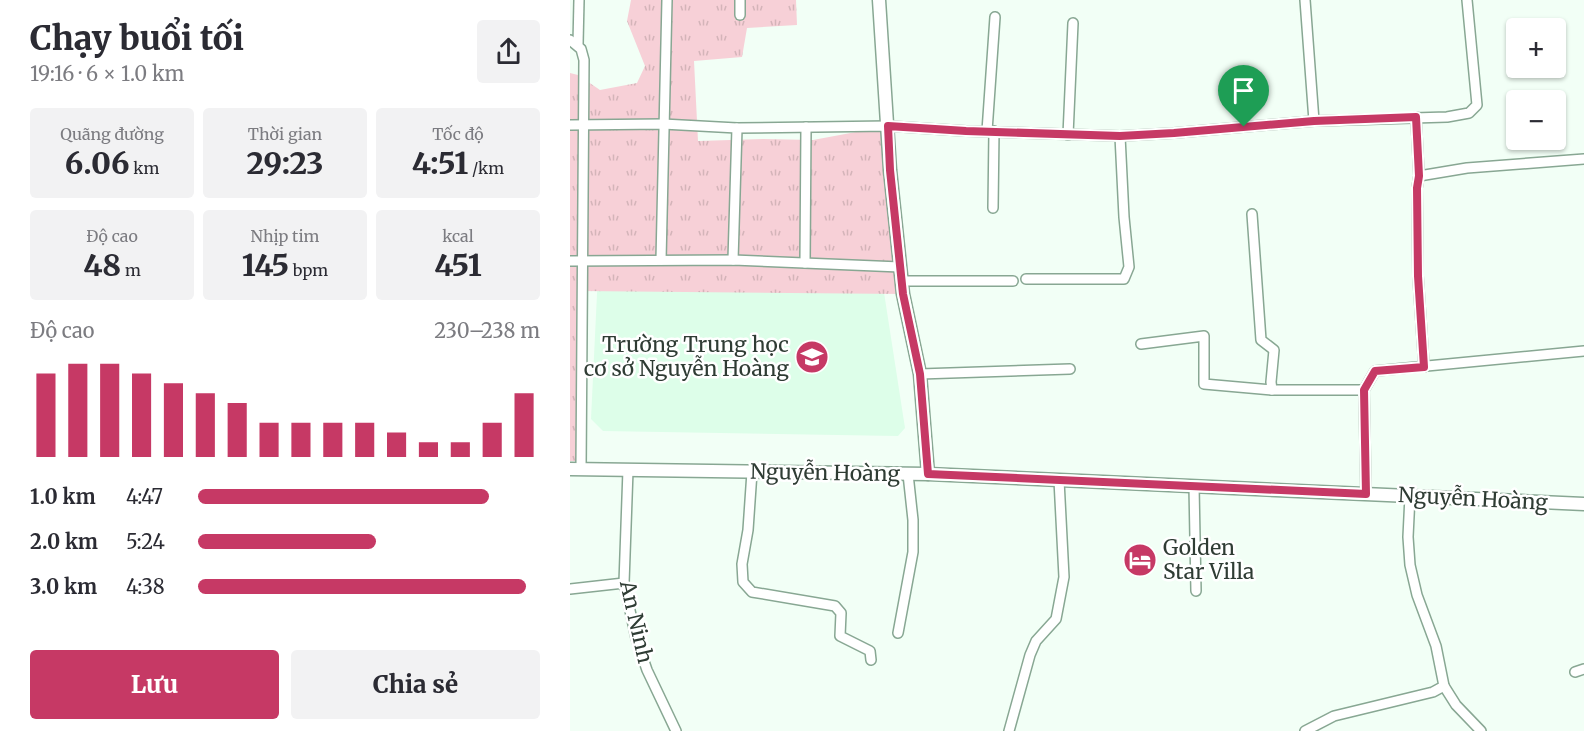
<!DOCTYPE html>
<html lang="vi">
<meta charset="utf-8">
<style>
:root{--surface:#fff;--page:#f2f2f3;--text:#2b2b33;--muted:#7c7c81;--accent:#c63965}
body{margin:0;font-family:Merriweather,serif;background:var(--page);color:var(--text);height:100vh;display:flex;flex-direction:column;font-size:22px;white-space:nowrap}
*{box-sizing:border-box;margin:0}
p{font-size:20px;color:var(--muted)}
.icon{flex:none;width:33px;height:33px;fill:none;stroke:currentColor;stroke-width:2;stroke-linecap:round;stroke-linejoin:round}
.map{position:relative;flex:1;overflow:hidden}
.drawer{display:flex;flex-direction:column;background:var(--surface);width:570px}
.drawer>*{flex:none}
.tools{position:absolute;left:936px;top:18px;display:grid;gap:12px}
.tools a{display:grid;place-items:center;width:60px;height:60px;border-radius:6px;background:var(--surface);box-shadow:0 2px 4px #0004;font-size:30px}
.pin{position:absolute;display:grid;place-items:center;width:51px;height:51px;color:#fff;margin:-62px -26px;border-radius:50% 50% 50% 0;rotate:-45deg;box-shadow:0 0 6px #0007}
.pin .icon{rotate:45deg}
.round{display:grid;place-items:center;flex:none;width:63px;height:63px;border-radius:6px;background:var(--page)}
.headline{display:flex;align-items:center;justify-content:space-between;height:102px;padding:0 30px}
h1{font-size:33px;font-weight:800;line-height:45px}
.stats{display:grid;grid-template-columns:repeat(3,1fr);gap:9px;height:102px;padding:6px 30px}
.stats div{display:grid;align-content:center;border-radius:6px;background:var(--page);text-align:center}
.stats b{font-size:30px;font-weight:800}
.stats small{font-size:16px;font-weight:400}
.stats p{font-size:16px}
.chart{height:168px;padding:12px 30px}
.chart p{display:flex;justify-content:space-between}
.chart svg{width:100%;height:108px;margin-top:6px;stroke:var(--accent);stroke-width:6}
.action{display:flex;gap:12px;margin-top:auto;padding:12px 30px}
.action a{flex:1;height:69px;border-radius:6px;background:var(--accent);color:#fff;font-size:24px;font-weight:800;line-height:69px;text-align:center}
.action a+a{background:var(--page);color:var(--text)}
ul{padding:0 30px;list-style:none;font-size:20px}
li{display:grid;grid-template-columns:96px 72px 1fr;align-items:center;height:45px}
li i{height:15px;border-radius:8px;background:var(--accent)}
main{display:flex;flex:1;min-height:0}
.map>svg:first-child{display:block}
.built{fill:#ddfee9}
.grass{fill:url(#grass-tufts)}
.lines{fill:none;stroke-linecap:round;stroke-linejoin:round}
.minor-casing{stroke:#88a793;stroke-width:12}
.tertiary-casing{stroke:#88a793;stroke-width:15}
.minor{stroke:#fff;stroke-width:9}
.tertiary{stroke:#fff;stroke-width:12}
.route-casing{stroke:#fff;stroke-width:12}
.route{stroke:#c63965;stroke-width:8}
.labels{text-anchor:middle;stroke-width:5;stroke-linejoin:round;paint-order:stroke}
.poi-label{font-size:21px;fill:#2f3c34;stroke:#fff;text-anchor:end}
.street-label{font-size:21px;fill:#2f3c34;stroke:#fff}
</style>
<main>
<section class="drawer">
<div class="headline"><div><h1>Chạy buổi tối</h1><p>19:16 · 6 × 1.0 km</p></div><a class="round"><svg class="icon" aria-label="share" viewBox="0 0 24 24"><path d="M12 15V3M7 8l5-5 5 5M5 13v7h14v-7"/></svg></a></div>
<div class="stats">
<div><p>Quãng đường</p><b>6.06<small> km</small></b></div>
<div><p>Thời gian</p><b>29:23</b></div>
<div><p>Tốc độ</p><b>4:51<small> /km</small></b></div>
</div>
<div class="stats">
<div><p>Độ cao</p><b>48<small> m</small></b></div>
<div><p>Nhịp tim</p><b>145<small> bpm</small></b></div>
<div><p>kcal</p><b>451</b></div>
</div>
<div class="chart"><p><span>Độ cao</span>230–238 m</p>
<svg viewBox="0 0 160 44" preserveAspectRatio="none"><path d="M5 44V10M15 44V6M25 44V6M35 44V10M45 44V14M55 44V18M65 44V22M75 44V30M85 44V30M95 44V30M105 44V30M115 44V34M125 44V38M135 44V38M145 44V30M155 44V18"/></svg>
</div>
<ul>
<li><b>1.0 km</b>4:47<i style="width:85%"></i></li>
<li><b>2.0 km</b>5:24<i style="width:52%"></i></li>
<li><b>3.0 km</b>4:38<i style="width:96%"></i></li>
</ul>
<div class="action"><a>Lưu</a><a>Chia sẻ</a></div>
</section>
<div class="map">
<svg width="1014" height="731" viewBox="0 0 1014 731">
<defs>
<pattern id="grass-tufts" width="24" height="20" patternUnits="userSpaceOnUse" patternTransform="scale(1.5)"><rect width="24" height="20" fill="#f7d0d7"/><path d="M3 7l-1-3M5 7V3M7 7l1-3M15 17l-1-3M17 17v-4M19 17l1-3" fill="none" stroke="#d4b4b9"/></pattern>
</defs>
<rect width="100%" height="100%" fill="#f2fff6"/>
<!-- built -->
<polygon class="built" points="28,273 313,286 335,428 328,436 33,431 21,419"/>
<!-- grass -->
<polygon class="grass" points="61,0 226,0 227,25 177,28 172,57 124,61 128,141 193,139 243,140 318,126 333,294 10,291 9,461 0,461 0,73 8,75 30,90 67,83 75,66 57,21"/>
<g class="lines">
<defs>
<g id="minor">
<polyline points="170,0 170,15"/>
<polyline points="735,0 744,121"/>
<polyline points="0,40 11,49 14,60 11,469"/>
<polyline points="8,44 9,0"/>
<polyline points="846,117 849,176"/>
<polyline points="0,125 93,124 167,128 318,126 396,131 550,136 604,133 744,121 877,117 899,113 907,105 897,0"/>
<polyline points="417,131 425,17"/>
<polyline points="498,135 503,23"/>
<polyline points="423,208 424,131"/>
<polyline points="682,214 691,340 704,350 701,382 702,390 794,390"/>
<polyline points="91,260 97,0"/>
<polyline points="163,260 167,128"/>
<polyline points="0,261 163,260 330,267"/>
<polyline points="235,263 236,127"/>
<polyline points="456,279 554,279 559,267 554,217 550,136"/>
<polyline points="331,281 443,281"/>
<polyline points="571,344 634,336 634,384 702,390"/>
<polyline points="854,367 848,276 847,188 849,176 897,168 1014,159"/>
<polyline points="350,374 500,369"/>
<polyline points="58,470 54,583 66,638 77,670 106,731"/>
<polyline points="182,472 178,530 172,564 173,582 182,592 265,606 271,613 270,636 300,651 301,660"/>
<polyline points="624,486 626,591"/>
<polyline points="796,494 794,390 805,371 1014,351"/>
<polyline points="0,589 54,583"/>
<polyline points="328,633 343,552 343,520 338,474"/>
<polyline points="1005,672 1014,669"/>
<polyline points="874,686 886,705 911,731"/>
<polyline points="439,731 460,655 466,641 486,619 494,577 489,480"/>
<polyline points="735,731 764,716 863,692 874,686 866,646 847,595 840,565 838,537 840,496"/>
</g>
<g id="tertiary">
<polyline points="309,0 320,170 333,294 350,374 358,474"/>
<polyline points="0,469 358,474 1014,504"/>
</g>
</defs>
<!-- minor casing -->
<use href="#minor" class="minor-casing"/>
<!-- tertiary casing -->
<use href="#tertiary" class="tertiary-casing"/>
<!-- minor -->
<use href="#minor" class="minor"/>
<!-- tertiary -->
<use href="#tertiary" class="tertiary"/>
</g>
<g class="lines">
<defs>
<polygon id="route" points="846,117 849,176 847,188 848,276 854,367 805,371 794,390 796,494 358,474 350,374 333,294 320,170 318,126 396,131 550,136 604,133 744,121"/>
</defs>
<!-- route casing -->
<use href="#route" class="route-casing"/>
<!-- route -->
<use href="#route" class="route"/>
</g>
<!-- icons -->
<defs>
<symbol id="school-disc" viewBox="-11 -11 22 22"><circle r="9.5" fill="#c63965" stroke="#fff"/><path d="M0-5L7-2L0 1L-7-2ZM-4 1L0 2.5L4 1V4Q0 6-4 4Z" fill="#fff"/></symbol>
<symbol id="hotel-disc" viewBox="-11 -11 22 22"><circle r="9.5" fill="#c63965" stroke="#fff"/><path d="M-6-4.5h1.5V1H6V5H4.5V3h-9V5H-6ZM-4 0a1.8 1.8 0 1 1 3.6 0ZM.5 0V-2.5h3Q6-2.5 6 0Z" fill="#fff"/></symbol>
</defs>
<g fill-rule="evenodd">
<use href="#school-disc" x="223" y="338" width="38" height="38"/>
<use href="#hotel-disc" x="551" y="541" width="38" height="38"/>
</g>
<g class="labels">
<!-- poi labels -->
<g class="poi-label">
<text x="219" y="352">Trường Trung học<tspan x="219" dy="24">cơ sở Nguyễn Hoàng</tspan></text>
<text x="593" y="555" text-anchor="start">Golden<tspan x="593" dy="24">Star Villa</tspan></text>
</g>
<!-- street labels -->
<g class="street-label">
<text transform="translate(255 473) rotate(1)" y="7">Nguyễn Hoàng</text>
<text transform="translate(903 499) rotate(3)" y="7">Nguyễn Hoàng</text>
<text transform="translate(66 622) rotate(77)" y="7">An Ninh</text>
</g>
</g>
</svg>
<div class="tools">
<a>+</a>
<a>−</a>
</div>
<div class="pin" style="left:674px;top:127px;background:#1e9e55"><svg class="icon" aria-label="arrive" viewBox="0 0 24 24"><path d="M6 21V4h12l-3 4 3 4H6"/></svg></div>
</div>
</main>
